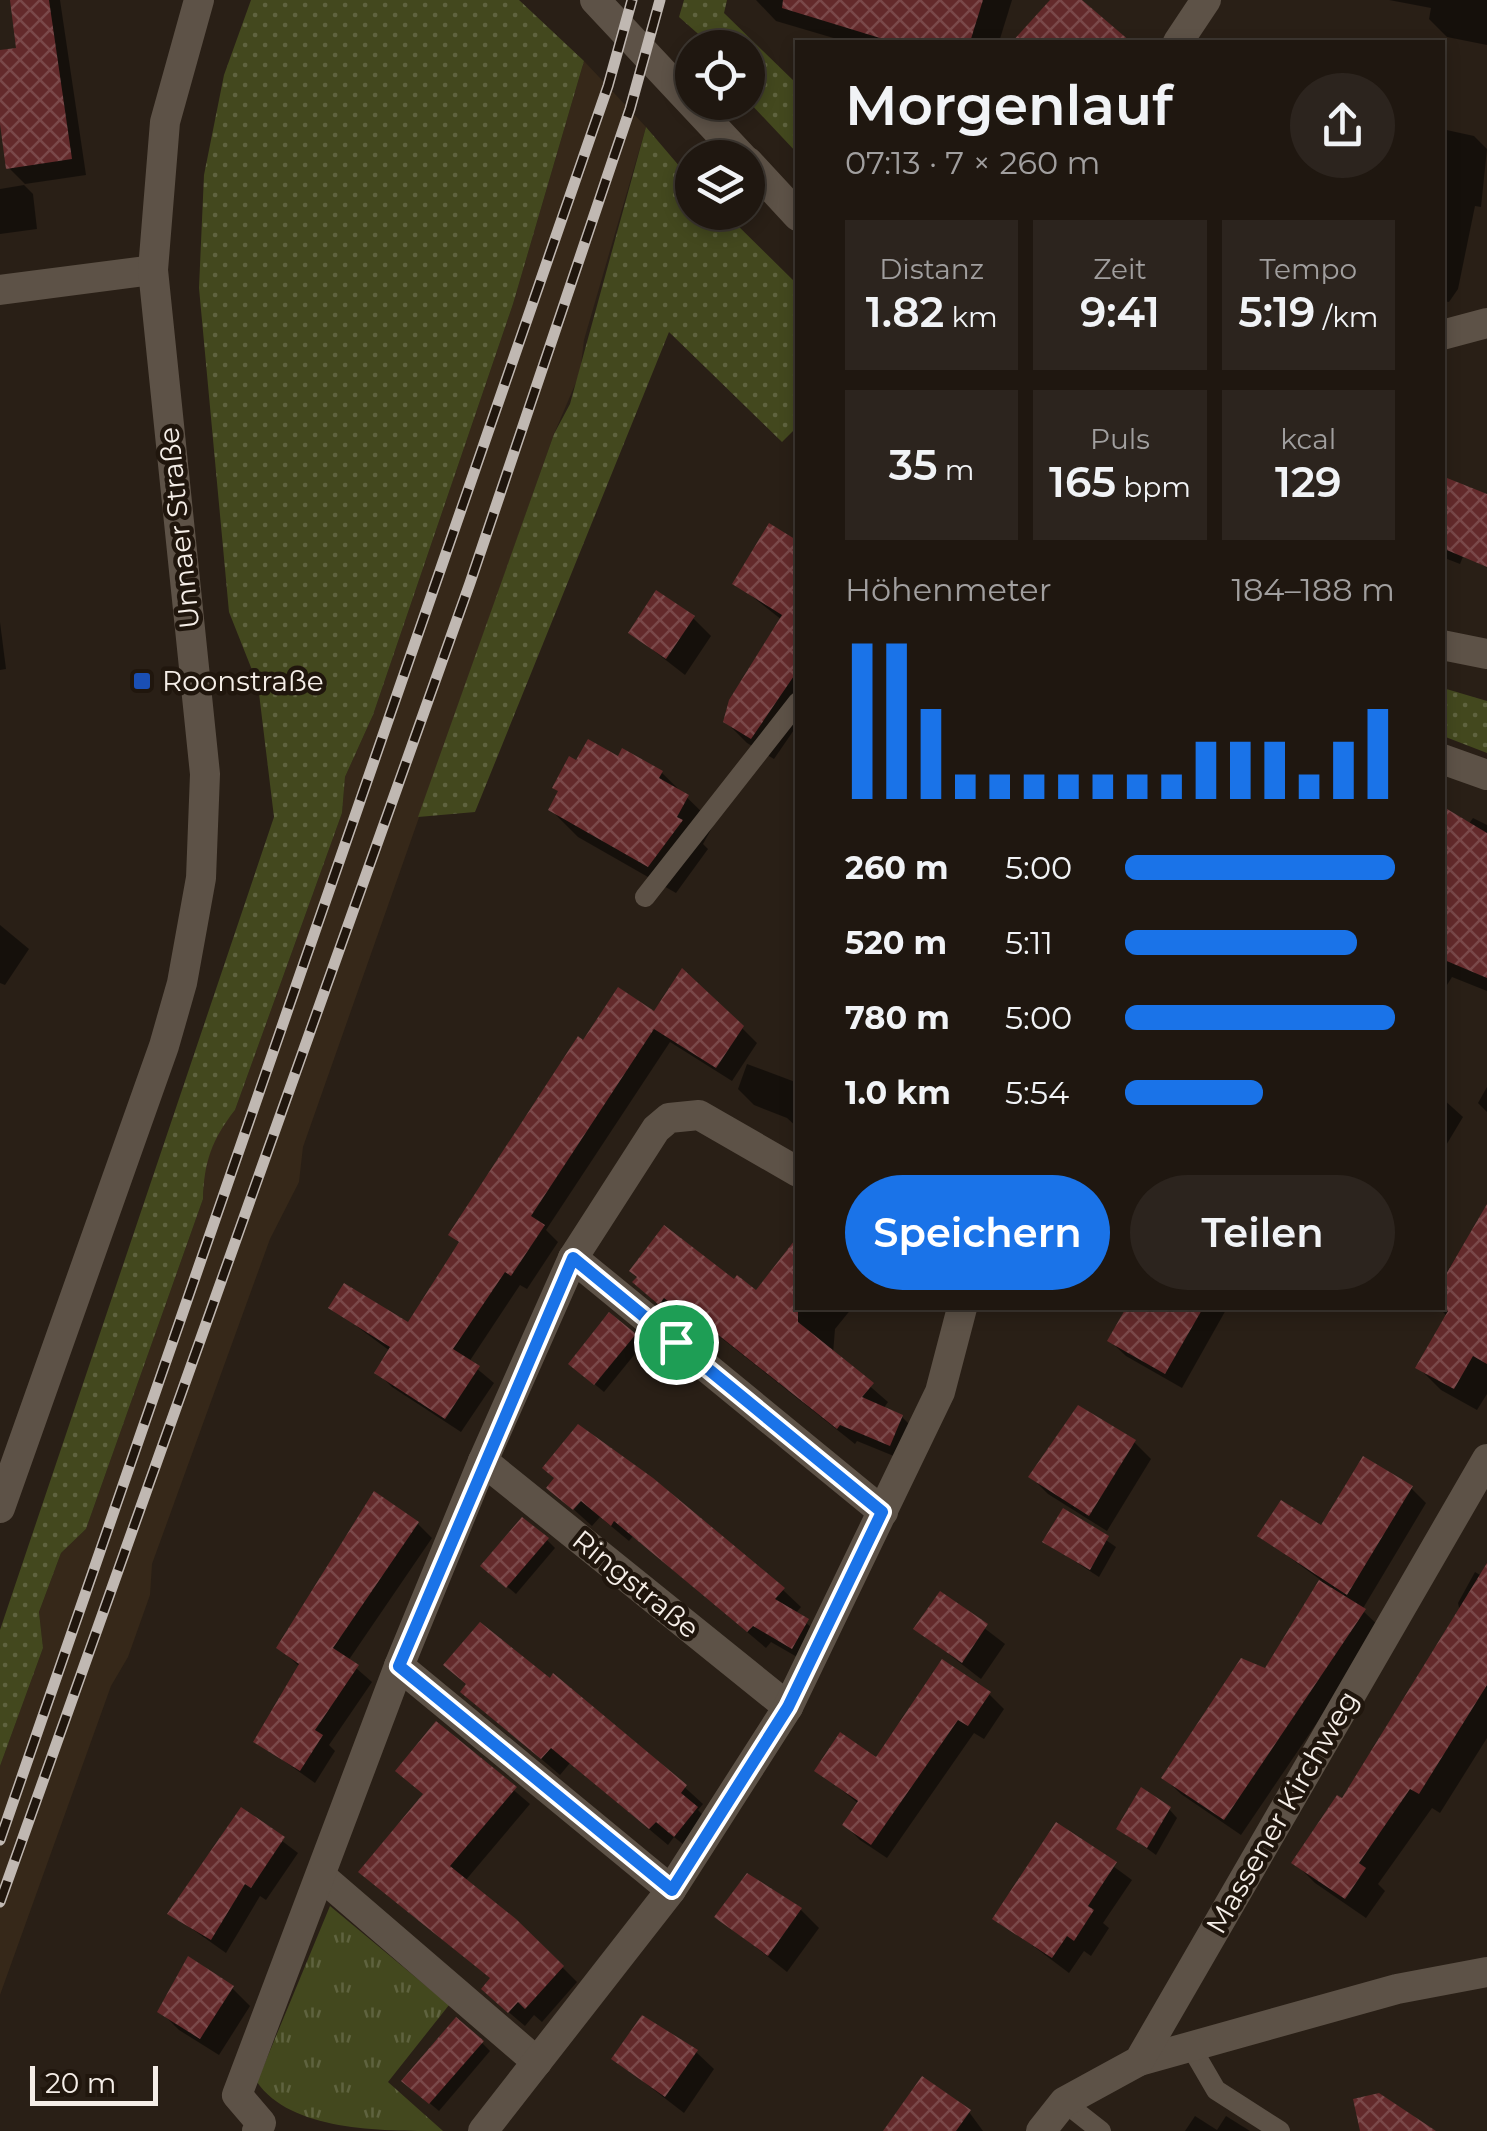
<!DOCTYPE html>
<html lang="de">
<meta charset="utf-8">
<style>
:root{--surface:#1f1710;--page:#2c241e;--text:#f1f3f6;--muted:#a19f9f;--line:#3c3630;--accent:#1a73e8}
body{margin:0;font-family:Montserrat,sans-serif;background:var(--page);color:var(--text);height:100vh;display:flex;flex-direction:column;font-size:38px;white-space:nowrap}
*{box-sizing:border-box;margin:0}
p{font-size:32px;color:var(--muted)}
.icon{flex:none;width:55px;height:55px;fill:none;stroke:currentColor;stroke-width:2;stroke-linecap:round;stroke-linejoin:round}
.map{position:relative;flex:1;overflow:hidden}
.side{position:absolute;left:795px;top:40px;width:650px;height:1270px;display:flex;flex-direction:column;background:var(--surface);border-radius:0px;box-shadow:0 5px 15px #0003,0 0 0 2px var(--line)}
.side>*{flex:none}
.fabs{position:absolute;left:675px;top:30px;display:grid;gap:20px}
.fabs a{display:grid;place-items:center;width:90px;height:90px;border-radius:50%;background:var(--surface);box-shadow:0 5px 15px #0003,0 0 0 2px var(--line);font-size:50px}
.scale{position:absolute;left:30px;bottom:25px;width:128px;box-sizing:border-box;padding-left:10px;border:5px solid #f5eee8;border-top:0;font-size:28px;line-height:35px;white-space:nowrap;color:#f5eee8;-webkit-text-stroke:8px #20160d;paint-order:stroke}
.pin{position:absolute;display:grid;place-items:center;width:85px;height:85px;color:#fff;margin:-42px;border:5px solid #fff;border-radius:50%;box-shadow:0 2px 10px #0007}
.round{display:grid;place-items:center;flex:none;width:105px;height:105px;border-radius:52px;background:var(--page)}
.head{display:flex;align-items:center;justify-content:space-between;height:170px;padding:0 50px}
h1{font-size:55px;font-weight:600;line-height:75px}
.figures{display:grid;grid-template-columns:repeat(3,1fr);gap:15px;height:170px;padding:10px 50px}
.figures div{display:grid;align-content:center;border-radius:0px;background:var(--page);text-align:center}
.figures b{font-size:42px;font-weight:600}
.figures small{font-size:28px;font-weight:400}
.figures p{font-size:28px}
.chart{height:280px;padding:20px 50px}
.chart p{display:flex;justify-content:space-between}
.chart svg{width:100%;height:180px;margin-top:10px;stroke:var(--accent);stroke-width:6}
.cta{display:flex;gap:20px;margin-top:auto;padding:20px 50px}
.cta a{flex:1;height:115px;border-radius:60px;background:var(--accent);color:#fff;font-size:40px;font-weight:600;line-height:115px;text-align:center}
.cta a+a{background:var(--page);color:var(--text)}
ul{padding:0 50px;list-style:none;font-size:32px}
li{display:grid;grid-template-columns:160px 120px 1fr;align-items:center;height:75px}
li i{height:25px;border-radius:12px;background:var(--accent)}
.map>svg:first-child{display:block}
.built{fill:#362819}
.grass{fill:url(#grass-dots)}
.park{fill:url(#park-tufts)}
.shadow{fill:#0007}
.building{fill:url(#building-cross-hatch)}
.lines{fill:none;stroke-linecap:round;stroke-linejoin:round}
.service{stroke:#5d5247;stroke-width:20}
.minor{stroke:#5d5247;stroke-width:30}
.secondary{stroke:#5d5247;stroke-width:30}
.rail-casing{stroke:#c0b8b2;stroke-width:11}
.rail{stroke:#20160d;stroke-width:8;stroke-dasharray:22;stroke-linecap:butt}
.route-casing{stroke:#fff;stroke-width:20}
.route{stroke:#1a73e8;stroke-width:12}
.transit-dot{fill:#1a4fb4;stroke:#20160d;stroke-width:4}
.labels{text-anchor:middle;stroke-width:9;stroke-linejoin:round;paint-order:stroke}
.street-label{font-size:28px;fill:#f5eee8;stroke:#20160d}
.poi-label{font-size:28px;fill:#f5eee8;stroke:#20160d;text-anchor:start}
</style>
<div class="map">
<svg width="1487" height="2131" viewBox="0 0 1487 2131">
<defs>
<pattern id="grass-dots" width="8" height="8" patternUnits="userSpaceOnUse" patternTransform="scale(2.5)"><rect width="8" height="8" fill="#43481e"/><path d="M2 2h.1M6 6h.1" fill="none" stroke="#5f633f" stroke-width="1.8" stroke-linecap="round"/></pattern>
<pattern id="park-tufts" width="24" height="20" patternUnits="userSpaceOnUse" patternTransform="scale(2.5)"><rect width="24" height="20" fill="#43481e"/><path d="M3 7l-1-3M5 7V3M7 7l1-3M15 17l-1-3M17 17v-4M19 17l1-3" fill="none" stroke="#5f633f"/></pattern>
<pattern id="building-cross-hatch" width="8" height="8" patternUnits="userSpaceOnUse" patternTransform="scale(2.5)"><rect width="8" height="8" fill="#632a2b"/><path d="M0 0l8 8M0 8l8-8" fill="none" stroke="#7a494a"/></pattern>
</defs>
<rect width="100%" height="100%" fill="#291f16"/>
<!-- built -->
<polygon class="built" points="584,61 646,127 584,340 580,373 554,434 303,1147 299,1182 270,1239 152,1564 150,1595 128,1657 111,1686 0,1995 0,1766 43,1648 39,1612 61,1553 86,1529 203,1199 204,1167 214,1135 235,1110 342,813 345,777 373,715 513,304"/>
<!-- grass -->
<g class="grass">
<path d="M251 0H519L584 61 513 304 373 715 345 777 342 813 235 1110C212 1139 204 1162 203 1199L86 1529 61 1553 39 1612 43 1648 0 1766V1630L274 817 258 685 229 612 199 288 204 175 224 75Z"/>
<polygon points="684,0 727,0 724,13 797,84 797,153 748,101 748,48 713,47 679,17"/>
<polygon points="646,127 692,181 692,212 725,213 797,284 797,427 782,442 669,332 475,812 418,817 554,434 570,404"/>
<polygon points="1443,688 1487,701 1487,753 1443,736"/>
</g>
<!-- park -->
<path class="park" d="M330 1906 449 2005 388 2082 443 2131C379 2131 291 2131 257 2082Z"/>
<!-- shadow -->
<g class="shadow">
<polygon points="11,0 60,0 86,175 25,184 9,168 0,106 0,53 19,50"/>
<polygon points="756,0 1012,0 999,42 847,42 776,21"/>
<polygon points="1053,0 1079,0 1126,42 1015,42"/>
<polygon points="1389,0 1487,0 1487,45 1447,37 1429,19 1431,8"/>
<polygon points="1442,129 1474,136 1487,149 1481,207 1475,206 1458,289 1449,302 1442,301"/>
<polygon points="24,185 33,194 37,229 0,234 0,189"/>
<polygon points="1442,479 1484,506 1460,564 1442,557"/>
<polygon points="798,544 798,724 774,759 747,743 725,721 782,620 735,583"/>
<polygon points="693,618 711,636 685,675 631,633"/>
<polygon points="0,622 6,669 0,670"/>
<polygon points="577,763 662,773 714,824 703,844 708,849 676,893 578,837 551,810"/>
<polygon points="1442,809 1468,825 1473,818 1487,825 1487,991 1452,977 1442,993"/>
<polygon points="0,925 29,949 5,985 0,983"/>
<polygon points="655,1014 742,1028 757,1043 732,1081 670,1042 546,1230 558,1242 527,1289 520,1285 469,1362 494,1383 461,1432 392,1387 377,1372 390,1351 332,1308 409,1325 460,1244 451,1235 584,1043"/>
<polygon points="747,1064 798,1083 798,1128 787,1118 754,1105 738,1089"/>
<polygon points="1487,1087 1487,1112 1478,1103"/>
<polygon points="1442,1098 1463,1117 1442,1152"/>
<polygon points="1487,1206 1487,1394 1477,1410 1441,1390 1418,1367 1447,1316 1439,1308 1442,1308 1442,1280"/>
<polygon points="734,1283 798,1308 852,1308 835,1329 833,1354 888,1402 883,1409 902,1417 919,1434 906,1461 857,1441 855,1444 720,1337 717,1340 682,1313 677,1319 652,1299"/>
<polygon points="1129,1308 1227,1308 1182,1388 1126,1356 1110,1341"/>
<polygon points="634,1336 643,1344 604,1392 580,1372"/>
<polygon points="1055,1438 1134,1442 1151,1459 1107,1531 1048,1494 1031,1477"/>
<polygon points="556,1479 783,1590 801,1607 795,1614 826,1639 811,1665 771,1642 766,1648 633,1536 629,1541 600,1517 592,1526 549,1487"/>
<polygon points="1411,1488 1426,1503 1362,1610 1381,1628 1241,1835 1181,1794 1164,1778 1266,1671 1322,1581 1260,1536 1322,1529"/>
<polygon points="1064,1511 1116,1547 1099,1577 1045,1542"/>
<polygon points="418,1524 432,1538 348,1661 372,1682 329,1745 335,1751 315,1783 256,1741 300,1667 279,1648"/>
<polygon points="547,1540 555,1548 516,1594 492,1574"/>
<polygon points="1475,1572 1487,1579 1487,1738 1440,1813 1432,1808 1378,1884 1385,1891 1366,1918 1315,1883 1294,1862 1343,1802 1460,1612 1458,1603"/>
<polygon points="940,1594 1005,1644 981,1679 916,1629"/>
<polygon points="463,1692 667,1771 703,1804 698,1810 714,1827 693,1852 674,1837 668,1845 570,1763 560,1775"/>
<polygon points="989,1694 1004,1709 984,1739 974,1733 887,1858 860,1840 845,1825 859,1804 817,1770 877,1760"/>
<polygon points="437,1725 530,1804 465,1881 515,1920 577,1982 542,2022 534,2015 525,2026 499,2004 492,1979 361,1872 425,1796"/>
<polygon points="1169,1809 1177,1818 1156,1855 1119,1828"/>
<polygon points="241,1810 298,1853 266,1900 260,1896 226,1953 171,1914"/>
<polygon points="1057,1825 1132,1880 1103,1923 1109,1928 1091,1956 1084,1951 1069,1973 996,1918"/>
<polygon points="747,1876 801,1910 819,1928 787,1972 718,1917"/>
<polygon points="232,1988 250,2006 219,2055 179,2030 161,2012"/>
<polygon points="482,2043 490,2051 439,2111 413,2089"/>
<polygon points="696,2052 714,2069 684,2113 614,2059"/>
<polygon points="969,2112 983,2131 886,2131"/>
<polygon points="1195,2116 1217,2130 1226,2116 1250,2131 1185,2131"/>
</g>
<!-- building -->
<g class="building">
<polygon points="10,0 49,0 72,159 6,169 0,124 0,50 16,48"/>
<polygon points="783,0 983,0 970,42 893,42 782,8"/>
<polygon points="1050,0 1082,0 1131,42 1012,42"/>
<polygon points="1442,476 1487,494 1487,567 1442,548"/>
<polygon points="769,523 798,541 798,670 751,739 723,722 729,700 782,615 732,584"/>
<polygon points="656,590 695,616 666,659 628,633"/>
<polygon points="588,739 618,756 622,748 663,771 659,778 689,795 677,817 683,820 648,867 548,810 558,791 552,788 569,756 576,760"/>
<polygon points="1442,806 1487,833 1487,978 1442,959"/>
<polygon points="682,968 744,1026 716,1068 654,1029 531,1216 545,1225 511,1276 505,1272 453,1349 480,1366 445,1419 374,1373 390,1347 328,1308 344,1283 408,1322 459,1242 448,1235 578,1036 583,1040 618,987 654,1011"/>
<polygon points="1487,1204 1487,1364 1473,1356 1454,1389 1415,1368 1448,1311 1442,1308 1442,1281"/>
<polygon points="664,1225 734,1279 737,1275 756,1290 798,1236 798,1322 874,1383 862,1397 903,1415 890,1446 840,1425 837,1429 702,1322 699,1326 664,1298 659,1305 632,1282 637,1277 629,1271"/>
<polygon points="1126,1308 1203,1308 1165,1374 1107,1341"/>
<polygon points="609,1312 636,1334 594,1385 568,1364"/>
<polygon points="1078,1405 1136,1440 1089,1516 1028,1477"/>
<polygon points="578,1424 653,1478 785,1588 775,1599 809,1619 792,1649 753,1626 747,1632 614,1521 611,1526 581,1501 573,1510 546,1488 554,1478 542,1468"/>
<polygon points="1363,1456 1413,1486 1347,1595 1257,1536 1281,1500 1321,1525"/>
<polygon points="374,1491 419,1522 333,1648 359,1665 315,1730 323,1735 300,1771 253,1742 299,1664 276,1648"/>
<polygon points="1063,1508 1109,1536 1090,1570 1042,1542"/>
<polygon points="522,1517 549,1538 506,1588 480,1566"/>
<polygon points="1487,1563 1487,1685 1419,1794 1410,1789 1359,1863 1366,1868 1345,1899 1291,1863 1337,1795 1342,1798"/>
<polygon points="1319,1580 1366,1609 1224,1820 1161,1778 1241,1658 1265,1668"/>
<polygon points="940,1591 988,1624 962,1663 913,1629"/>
<polygon points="480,1622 550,1678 553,1673 687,1785 681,1793 698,1807 674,1837 656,1822 649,1829 551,1748 541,1759 460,1692 466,1684 443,1665"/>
<polygon points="942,1659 991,1692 968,1726 958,1720 871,1845 842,1825 858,1801 814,1771 840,1732 876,1757"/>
<polygon points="436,1721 517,1787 450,1866 516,1919 564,1966 525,2009 518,2002 508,2013 481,1989 490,1978 358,1872 423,1794 395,1771"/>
<polygon points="1141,1787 1171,1807 1147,1848 1116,1829"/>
<polygon points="241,1807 285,1837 251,1888 245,1884 211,1940 167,1914"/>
<polygon points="1056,1822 1117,1862 1088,1906 1094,1910 1074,1941 1067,1936 1052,1958 992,1919"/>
<polygon points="747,1873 802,1908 768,1956 714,1917"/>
<polygon points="188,1956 234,1986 200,2039 157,2012"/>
<polygon points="642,2015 698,2050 665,2097 611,2059"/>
<polygon points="456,2017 484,2041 429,2104 401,2081"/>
<polygon points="922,2076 971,2110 956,2131 883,2131"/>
<polygon points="1379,2093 1436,2131 1360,2131 1353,2099"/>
</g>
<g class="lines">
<!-- service -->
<g class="service">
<polyline points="645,897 798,702"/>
<polyline points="1191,2047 1216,2090 1280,2131"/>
<polyline points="1064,2102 1101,2131"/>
</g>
<!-- minor -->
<g class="minor">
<polyline points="1178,42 1206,0"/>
<polyline points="0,290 153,270"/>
<polyline points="1442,335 1487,323"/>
<polyline points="1442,759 1487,775"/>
<polyline points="573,1258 883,1512"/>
<polyline points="483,1461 788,1707"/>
<polyline points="399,1666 671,1890"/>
<polyline points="321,1876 537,2062"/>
<polyline points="1139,2061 1397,1989 1487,1972"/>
<polyline points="257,2131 261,2123 237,2095 399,1666 483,1461 573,1258 656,1129 669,1118 699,1115 798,1172"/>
<polyline points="483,2131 671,1890 788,1707 940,1392 962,1308"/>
<polyline points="1041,2131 1064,2102 1139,2061 1487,1459"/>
</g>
<!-- secondary -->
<g class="secondary">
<polyline points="595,0 743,158"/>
<polyline points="748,162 798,216"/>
<polyline points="1442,645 1487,654"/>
<polyline points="0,1508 164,1046 182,983 201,878 205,774 153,270 165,122 199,0"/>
</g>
<defs>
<g id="rail">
<polyline points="0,1840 608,86 632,0"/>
<polyline points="0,1902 470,583 630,109 660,0"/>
</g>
</defs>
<!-- rail casing -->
<use href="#rail" class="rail-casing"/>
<!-- rail -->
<use href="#rail" class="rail"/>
</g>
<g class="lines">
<defs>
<polygon id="route" points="573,1258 882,1512 788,1707 672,1890 399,1666"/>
</defs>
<!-- route casing -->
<use href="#route" class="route-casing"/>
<!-- route -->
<use href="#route" class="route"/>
</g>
<!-- markers -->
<rect class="transit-dot" x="132" y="671" width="20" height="20" rx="5"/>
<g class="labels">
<!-- street labels -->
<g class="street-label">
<text transform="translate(179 528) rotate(-96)" y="10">Unnaer Straße</text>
<text transform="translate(636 1584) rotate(39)" y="10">Ringstraße</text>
<text transform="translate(1282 1812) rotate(-60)" y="10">Massener Kirchweg</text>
</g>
<!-- poi labels -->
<g class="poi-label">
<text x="162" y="691">Roonstraße</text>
</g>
</g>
</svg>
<div class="fabs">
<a><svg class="icon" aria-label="locate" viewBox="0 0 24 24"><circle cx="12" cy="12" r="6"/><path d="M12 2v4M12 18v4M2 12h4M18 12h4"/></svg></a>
<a><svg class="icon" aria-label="layers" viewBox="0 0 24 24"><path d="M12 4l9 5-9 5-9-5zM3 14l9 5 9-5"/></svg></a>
</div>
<div class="scale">20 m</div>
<div class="pin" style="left:676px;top:1342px;background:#1e9e55"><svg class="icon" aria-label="arrive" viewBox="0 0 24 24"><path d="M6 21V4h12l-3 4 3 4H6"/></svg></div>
<section class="side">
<div class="head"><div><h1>Morgenlauf</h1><p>07:13 · 7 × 260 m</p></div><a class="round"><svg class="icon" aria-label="share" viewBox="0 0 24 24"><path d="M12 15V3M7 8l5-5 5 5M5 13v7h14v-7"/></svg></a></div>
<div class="figures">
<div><p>Distanz</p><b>1.82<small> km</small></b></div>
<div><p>Zeit</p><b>9:41</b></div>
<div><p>Tempo</p><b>5:19<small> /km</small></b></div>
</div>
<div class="figures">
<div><b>35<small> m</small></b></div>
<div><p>Puls</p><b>165<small> bpm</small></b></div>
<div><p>kcal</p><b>129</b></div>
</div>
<div class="chart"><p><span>Höhenmeter</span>184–188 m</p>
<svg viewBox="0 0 160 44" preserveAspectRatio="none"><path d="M5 44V6M15 44V6M25 44V22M35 44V38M45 44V38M55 44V38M65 44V38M75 44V38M85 44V38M95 44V38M105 44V30M115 44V30M125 44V30M135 44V38M145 44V30M155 44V22"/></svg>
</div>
<ul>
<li><b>260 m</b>5:00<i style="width:100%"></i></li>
<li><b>520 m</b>5:11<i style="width:86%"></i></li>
<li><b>780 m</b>5:00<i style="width:100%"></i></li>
<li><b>1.0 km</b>5:54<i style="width:51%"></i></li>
</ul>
<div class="cta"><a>Speichern</a><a>Teilen</a></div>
</section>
</div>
